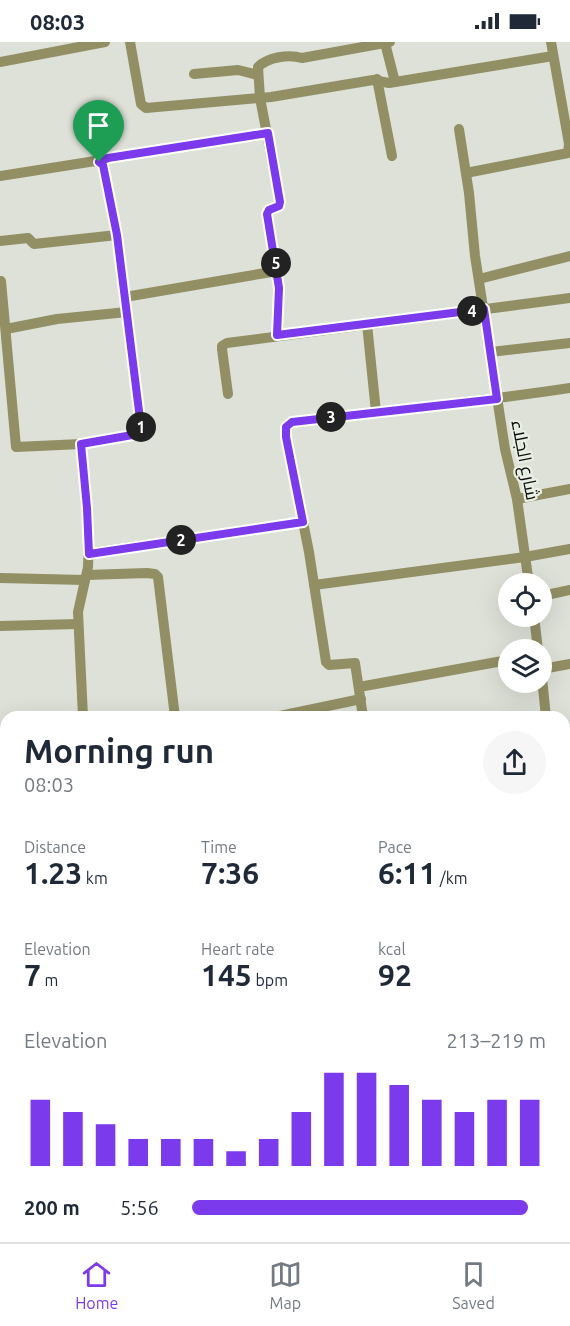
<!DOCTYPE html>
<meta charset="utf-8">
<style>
:root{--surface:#fff;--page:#f6f6f7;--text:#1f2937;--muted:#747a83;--line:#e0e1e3;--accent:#7c3aed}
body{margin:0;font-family:Ubuntu,Cairo,sans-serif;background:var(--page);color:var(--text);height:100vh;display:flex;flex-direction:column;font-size:22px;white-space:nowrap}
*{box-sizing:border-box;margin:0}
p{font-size:20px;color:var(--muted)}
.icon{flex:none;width:33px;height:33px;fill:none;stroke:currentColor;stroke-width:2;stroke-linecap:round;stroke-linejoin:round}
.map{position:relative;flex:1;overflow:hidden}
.drawer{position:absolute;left:0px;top:669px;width:570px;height:531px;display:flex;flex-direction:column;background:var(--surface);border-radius:18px 18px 0 0;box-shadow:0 6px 24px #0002}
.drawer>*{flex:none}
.tools{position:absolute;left:498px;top:531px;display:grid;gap:12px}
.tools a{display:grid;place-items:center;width:54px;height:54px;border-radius:50%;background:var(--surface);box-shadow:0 6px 24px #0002;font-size:30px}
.pin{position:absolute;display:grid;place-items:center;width:51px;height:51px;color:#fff;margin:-62px -26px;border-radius:50% 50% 50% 0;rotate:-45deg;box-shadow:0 0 6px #0007}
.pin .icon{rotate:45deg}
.km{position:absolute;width:30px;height:30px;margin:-15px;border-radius:50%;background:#222;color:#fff;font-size:16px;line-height:30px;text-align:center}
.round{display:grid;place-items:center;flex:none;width:63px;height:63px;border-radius:32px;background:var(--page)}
.summary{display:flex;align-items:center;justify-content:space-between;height:102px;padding:0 24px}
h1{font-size:33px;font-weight:700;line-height:45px}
.stats{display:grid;grid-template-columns:repeat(3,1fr);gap:9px;height:102px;padding:6px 24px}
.stats div{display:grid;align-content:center}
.stats b{font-size:30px;font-weight:700}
.stats small{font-size:16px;font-weight:400}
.stats p{font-size:16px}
.chart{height:168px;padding:12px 24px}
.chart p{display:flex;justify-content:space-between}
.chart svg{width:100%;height:108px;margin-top:6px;stroke:var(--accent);stroke-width:6}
ul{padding:0 24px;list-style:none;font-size:20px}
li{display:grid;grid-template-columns:96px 72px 1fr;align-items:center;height:45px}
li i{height:15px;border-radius:8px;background:var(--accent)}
.status{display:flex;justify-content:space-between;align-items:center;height:42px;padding:0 30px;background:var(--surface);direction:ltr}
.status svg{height:16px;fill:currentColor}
.tabs{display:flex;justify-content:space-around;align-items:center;height:84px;border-top:2px solid var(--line);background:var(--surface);font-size:16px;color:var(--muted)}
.tabs a{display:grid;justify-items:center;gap:3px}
.tabs .active{color:var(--accent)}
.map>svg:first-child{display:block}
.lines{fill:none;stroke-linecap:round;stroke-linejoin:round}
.minor{stroke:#928f65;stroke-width:10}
.route-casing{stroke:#fff;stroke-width:12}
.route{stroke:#7c3aed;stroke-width:8}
.labels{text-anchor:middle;stroke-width:4.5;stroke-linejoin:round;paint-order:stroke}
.street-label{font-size:18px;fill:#0e100c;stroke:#eaefe4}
</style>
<div class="status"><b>08:03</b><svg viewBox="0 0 49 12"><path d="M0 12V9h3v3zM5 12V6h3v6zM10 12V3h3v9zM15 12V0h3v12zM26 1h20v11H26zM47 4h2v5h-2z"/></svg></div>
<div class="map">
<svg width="570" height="1200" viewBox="0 0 570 1200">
<rect width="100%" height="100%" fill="#dde1d7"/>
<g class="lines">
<!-- minor -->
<g class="minor">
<polyline points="130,0 141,62 146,66 271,55 373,38 389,41 553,14"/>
<polyline points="385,1 395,40"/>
<polyline points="0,20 105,0"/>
<polyline points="194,32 238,28 258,33"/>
<polyline points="377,37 392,114"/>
<polyline points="459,87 469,151 475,214 505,407 517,457 529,542"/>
<polyline points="99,120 108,116 268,91"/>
<polyline points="466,131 568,111 569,102 551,0"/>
<path d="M0 134 89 120 95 119 103 123C122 210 130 297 141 385V389L138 392 81 402 16 405 1 239"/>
<polyline points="0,199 28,196 34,202 117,193"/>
<polyline points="479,237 570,214"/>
<polyline points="125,255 277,229"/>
<polyline points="367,282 376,370"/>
<polyline points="6,287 57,277 127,270"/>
<path d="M277 293 279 246 267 172 269 168 279 164 280 160 260 56 258 25C268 15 289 12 302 16L390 0"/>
<polyline points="491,310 570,301"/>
<polyline points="228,352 222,307 222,304 227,301 570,256"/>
<polyline points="81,402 89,496 88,525 78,570 83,675"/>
<polyline points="517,457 570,447"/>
<polyline points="89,511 303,480"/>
<polyline points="87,533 147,531 155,532 158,535 175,675"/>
<polyline points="0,536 85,538"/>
<polyline points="314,543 525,515 570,507"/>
<polyline points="542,554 570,548"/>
<polyline points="534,574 538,608"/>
<polyline points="0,584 78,582"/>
<polyline points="542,627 570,622"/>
<polyline points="542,636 546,675"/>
<polyline points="359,645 508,618"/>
<polyline points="275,675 361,657"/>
<path d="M363 675 355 621 329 623 326 620 309 510 286 395C286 388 286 384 292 380 385 369 478 360 570 346"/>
<polyline points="0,705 6,705"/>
<polyline points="564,718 570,717"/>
<polyline points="0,772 6,771"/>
<polyline points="0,803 6,802"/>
<polyline points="564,816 570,815"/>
<polyline points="564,829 570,905"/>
<polyline points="0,844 6,843"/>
<polyline points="0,982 6,981"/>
<polyline points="564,1038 570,1037"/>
<polyline points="0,1041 6,1041"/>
<polyline points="0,1069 6,1068"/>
<polyline points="0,1134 6,1133"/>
<polyline points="564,1174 570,1173"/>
<polyline points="96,1194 97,1200"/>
<polyline points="196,1194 198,1200"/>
<polyline points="375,1200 423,1194"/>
</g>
</g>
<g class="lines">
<defs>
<polygon id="route" points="268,91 280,160 279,164 269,168 267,172 279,246 277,293 484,267 497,357 292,380 286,385 286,395 303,480 89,512 87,466 81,402 138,392 141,389 141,385 117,193 103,123 99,120 108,116"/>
</defs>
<!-- route casing -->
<use href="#route" class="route-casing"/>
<!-- route -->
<use href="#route" class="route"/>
</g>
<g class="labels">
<!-- street labels -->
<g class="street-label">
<text transform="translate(525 418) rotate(79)" y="6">شارع الجلاء</text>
</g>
</g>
</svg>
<div class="tools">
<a><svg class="icon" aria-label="locate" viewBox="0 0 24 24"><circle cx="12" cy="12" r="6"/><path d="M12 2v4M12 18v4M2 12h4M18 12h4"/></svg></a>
<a><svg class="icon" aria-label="layers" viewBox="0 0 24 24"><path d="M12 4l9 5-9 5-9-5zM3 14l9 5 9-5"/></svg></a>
</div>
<div class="pin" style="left:99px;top:120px;background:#1e9e55"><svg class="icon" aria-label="arrive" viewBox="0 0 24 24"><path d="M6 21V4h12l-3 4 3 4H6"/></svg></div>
<b class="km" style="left:141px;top:385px">1</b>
<b class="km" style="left:181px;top:498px">2</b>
<b class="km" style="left:331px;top:375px">3</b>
<b class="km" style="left:472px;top:269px">4</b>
<b class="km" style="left:276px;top:221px">5</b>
<section class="drawer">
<div class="summary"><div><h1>Morning run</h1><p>08:03</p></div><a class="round"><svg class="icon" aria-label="share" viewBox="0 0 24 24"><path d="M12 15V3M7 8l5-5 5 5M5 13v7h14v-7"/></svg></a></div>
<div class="stats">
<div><p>Distance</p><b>1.23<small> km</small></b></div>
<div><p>Time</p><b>7:36</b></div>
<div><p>Pace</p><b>6:11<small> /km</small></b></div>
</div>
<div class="stats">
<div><p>Elevation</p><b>7<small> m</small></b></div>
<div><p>Heart rate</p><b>145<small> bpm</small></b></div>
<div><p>kcal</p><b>92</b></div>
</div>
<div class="chart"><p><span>Elevation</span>213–219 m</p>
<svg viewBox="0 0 160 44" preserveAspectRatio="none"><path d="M5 44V17M15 44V22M25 44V27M35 44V33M45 44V33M55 44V33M65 44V38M75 44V33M85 44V22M95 44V6M105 44V6M115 44V11M125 44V17M135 44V22M145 44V17M155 44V17"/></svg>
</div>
<ul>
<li><b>200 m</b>5:56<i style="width:95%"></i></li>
</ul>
</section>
</div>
<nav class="tabs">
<a class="active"><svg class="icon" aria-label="home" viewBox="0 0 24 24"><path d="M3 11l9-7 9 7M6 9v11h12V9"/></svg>Home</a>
<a><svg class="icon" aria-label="map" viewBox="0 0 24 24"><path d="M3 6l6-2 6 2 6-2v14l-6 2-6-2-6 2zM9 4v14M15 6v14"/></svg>Map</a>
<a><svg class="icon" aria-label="saved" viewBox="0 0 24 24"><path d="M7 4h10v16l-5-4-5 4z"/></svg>Saved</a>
</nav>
